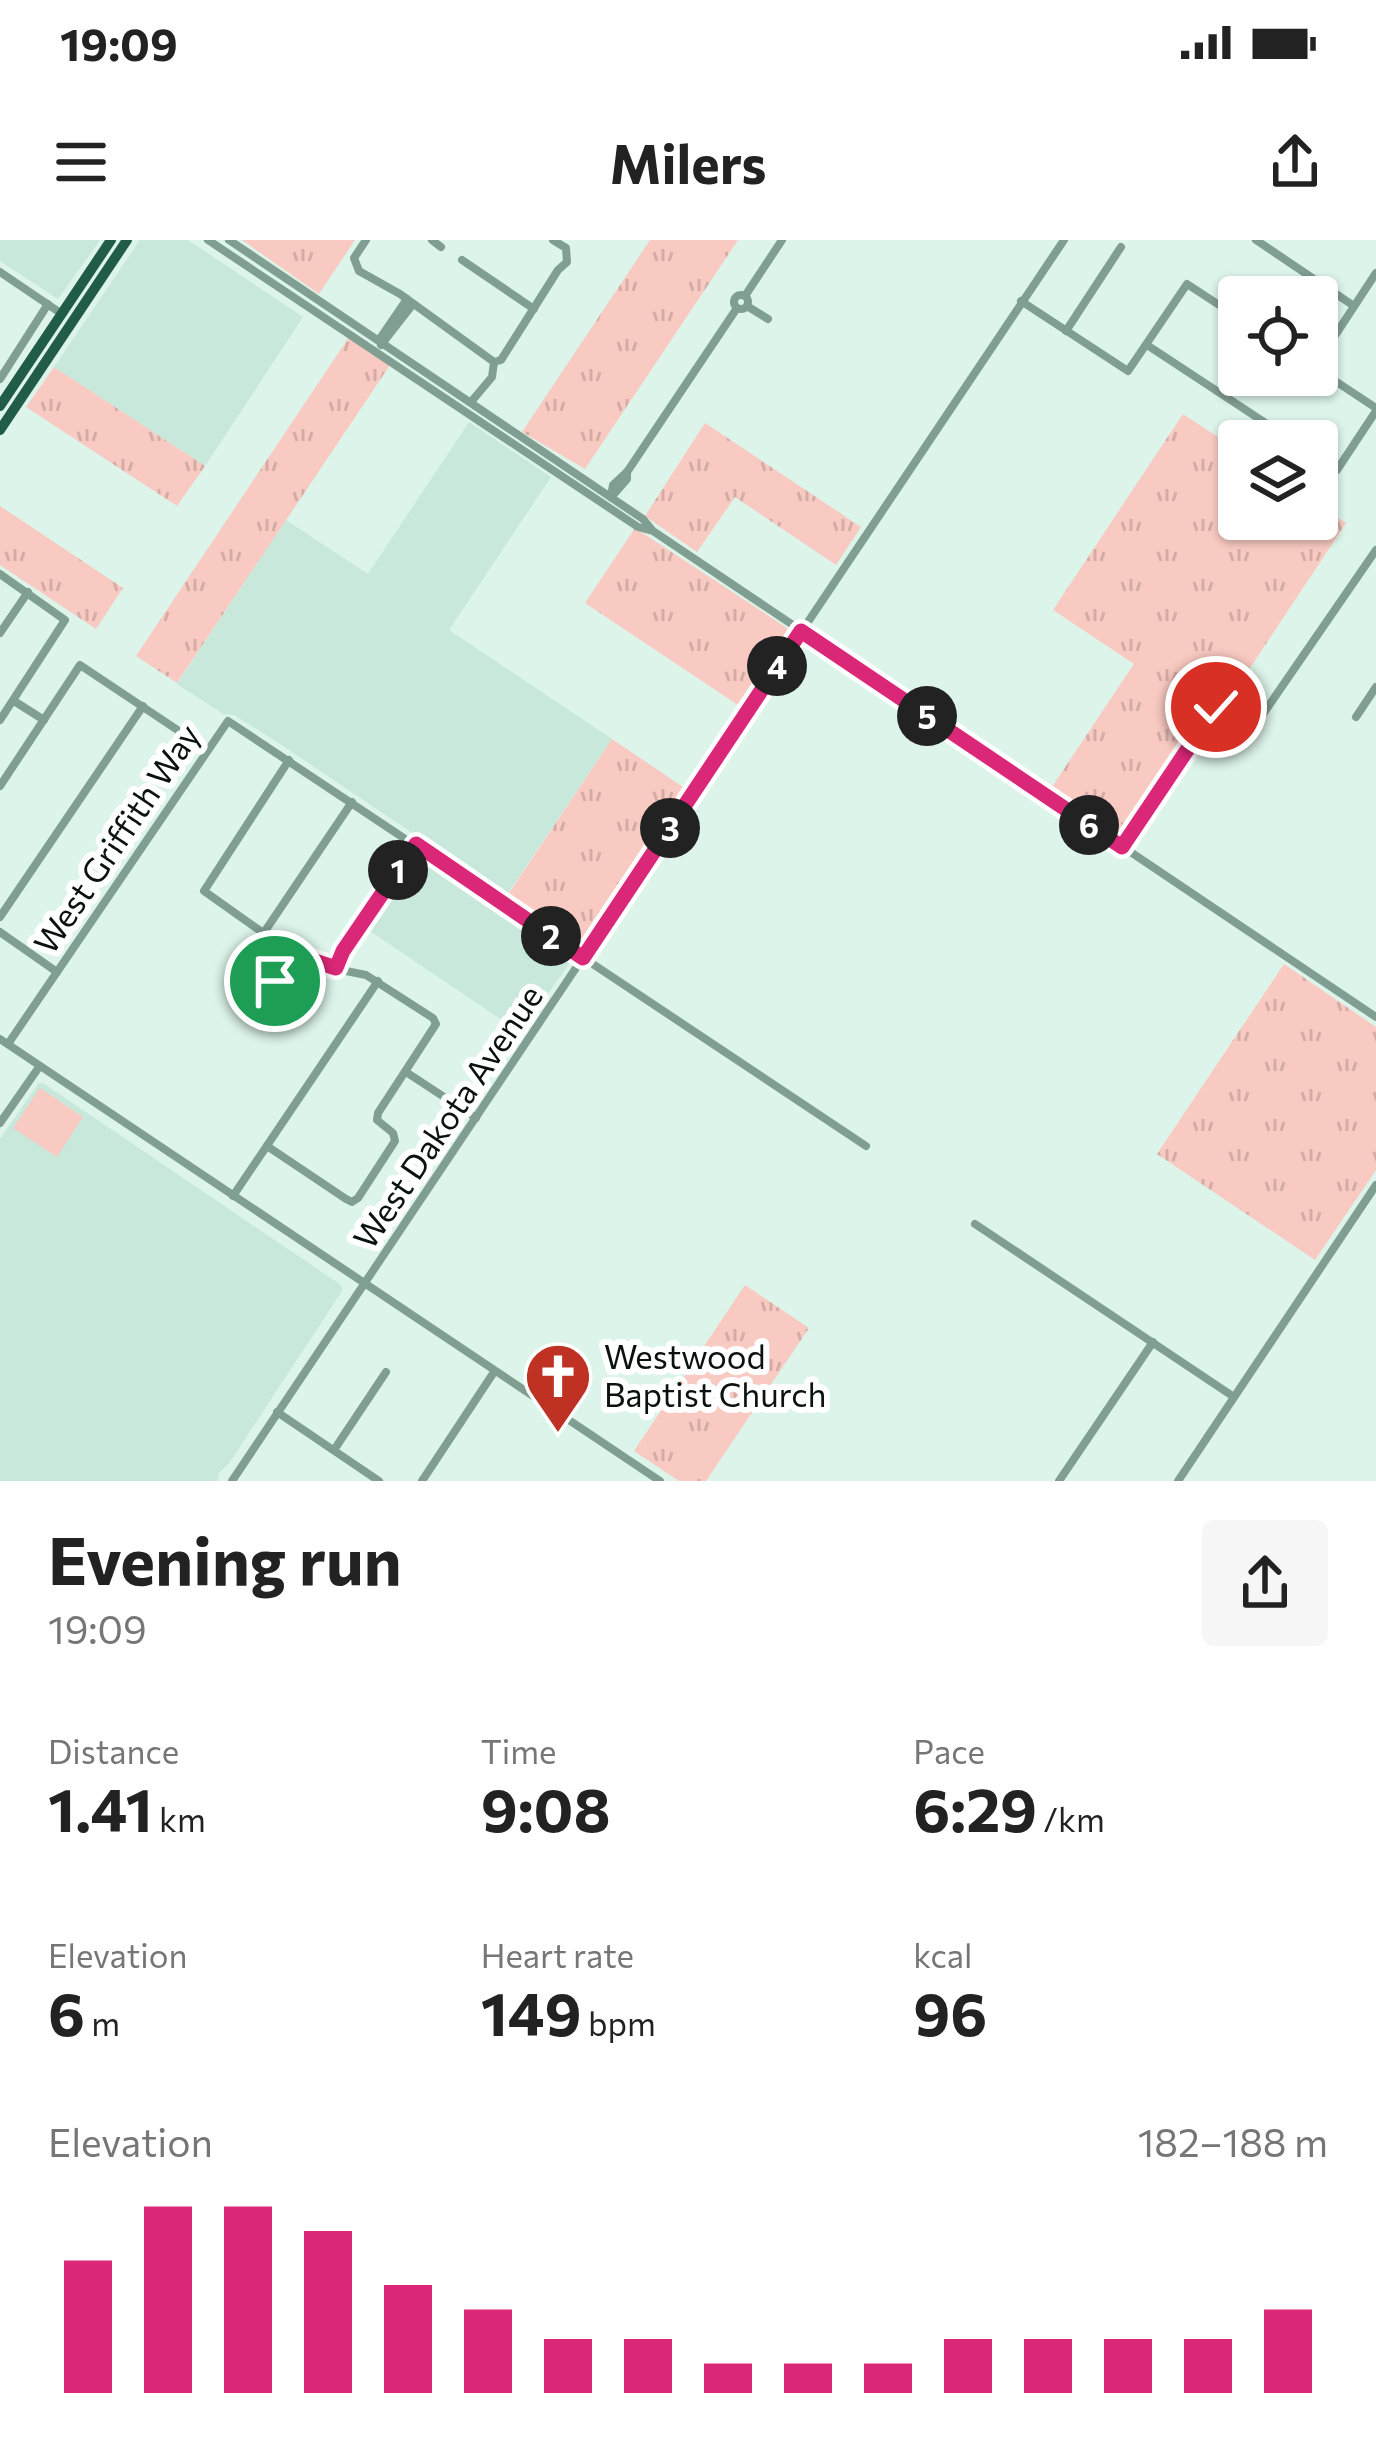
<!DOCTYPE html>
<meta charset="utf-8">
<style>
:root{--surface:#fff;--page:#f6f6f6;--text:#222;--muted:#767676;--accent:#db2777}
body{margin:0;font-family:Commissioner,sans-serif;background:var(--page);color:var(--text);height:100vh;display:flex;flex-direction:column;font-size:45px;white-space:nowrap}
*{box-sizing:border-box;margin:0}
p{font-size:39px;color:var(--muted)}
.icon{flex:none;width:66px;height:66px;fill:none;stroke:currentColor;stroke-width:2;stroke-linecap:round;stroke-linejoin:round}
.map{position:relative;height:1241px;overflow:hidden}
.details{display:flex;flex-direction:column;background:var(--surface);flex:1}
.details>*{flex:none}
.buttons{position:absolute;left:1218px;top:36px;display:grid;gap:24px}
.buttons a{display:grid;place-items:center;width:120px;height:120px;border-radius:12px;background:var(--surface);box-shadow:0 3px 9px #0004;font-size:60px}
.pin{position:absolute;display:grid;place-items:center;width:102px;height:102px;color:#fff;margin:-51px;border:6px solid #fff;border-radius:50%;box-shadow:0 3px 12px #0007}
.km{position:absolute;width:60px;height:60px;margin:-30px;border-radius:50%;background:#222;color:#fff;font-size:33px;line-height:60px;text-align:center}
.round{display:grid;place-items:center;flex:none;width:126px;height:126px;border-radius:12px;background:var(--page)}
.headline{display:flex;align-items:center;justify-content:space-between;height:204px;padding:0 48px}
h1{font-size:66px;font-weight:700;line-height:90px}
.figures{display:grid;grid-template-columns:repeat(3,1fr);gap:18px;height:204px;padding:12px 48px}
.figures div{display:grid;align-content:center}
.figures b{font-size:60px;font-weight:700}
.figures small{font-size:33px;font-weight:400}
.figures p{font-size:33px}
.chart{height:336px;padding:24px 48px}
.chart p{display:flex;justify-content:space-between}
.chart svg{width:100%;height:216px;margin-top:12px;stroke:var(--accent);stroke-width:6}
.status{display:flex;justify-content:space-between;align-items:center;height:84px;padding:0 60px;background:var(--surface);direction:ltr}
.status svg{height:33px;fill:currentColor}
header{display:flex;justify-content:space-between;align-items:center;height:156px;padding:0 48px;background:var(--surface);font-size:54px;font-weight:700}
.map>svg:first-child{display:block}
.built{fill:#c7e8da}
.grass{fill:url(#grass-tufts)}
.pitch{fill:#f9cac2}
.lines{fill:none;stroke-linecap:round;stroke-linejoin:round}
.minor{stroke:#819e92;stroke-width:8}
.major{stroke:#215c48;stroke-width:10}
.route-casing{stroke:#fff;stroke-width:24}
.route{stroke:#db2777;stroke-width:15}
.labels{text-anchor:middle;stroke-width:12;stroke-linejoin:round;paint-order:stroke}
.street-label{font-size:33px;fill:#0a120f;stroke:#fff}
.poi-label{font-size:33px;fill:#0a120f;stroke:#fff;text-anchor:start}
</style>
<div class="status"><b>19:09</b><svg viewBox="0 0 49 12"><path d="M0 12V9h3v3zM5 12V6h3v6zM10 12V3h3v9zM15 12V0h3v12zM26 1h20v11H26zM47 4h2v5h-2z"/></svg></div>
<header><svg class="icon" aria-label="menu" viewBox="0 0 24 24"><path d="M4 6h16M4 12h16M4 18h16"/></svg>Milers<svg class="icon" aria-label="share" viewBox="0 0 24 24"><path d="M12 15V3M7 8l5-5 5 5M5 13v7h14v-7"/></svg></header>
<div class="map">
<svg width="1376" height="1241" viewBox="0 0 1376 1241">
<defs>
<pattern id="grass-tufts" width="24" height="20" patternUnits="userSpaceOnUse" patternTransform="scale(3)"><rect width="24" height="20" fill="#f9cac2"/><path d="M3 7l-1-3M5 7V3M7 7l1-3M15 17l-1-3M17 17v-4M19 17l1-3" fill="none" stroke="#d4aca6"/></pattern>
</defs>
<rect width="100%" height="100%" fill="#dcf4e9"/>
<!-- built -->
<g class="built">
<polygon points="0,0 100,0 58,59 0,21"/>
<polygon points="140,0 188,0 303,77 205,226 54,127"/>
<polygon points="469,182 551,237 449,390 612,499 506,656 277,502 234,475 223,474 177,444 286,280 368,334"/>
<polygon points="417,615 568,716 570,722 521,793 367,689"/>
<polygon points="43,843 341,1045 342,1051 230,1222 219,1233 218,1241 0,1241 0,899 38,844"/>
</g>
<!-- grass -->
<g class="grass">
<polygon points="242,0 355,0 319,54"/>
<polygon points="650,0 738,0 585,229 522,192"/>
<polygon points="349,97 390,125 177,443 136,416"/>
<polygon points="54,127 205,226 177,266 26,167"/>
<polygon points="1183,174 1239,211 1239,279 1317,279 1317,264 1346,283 1238,446 1263,464 1250,484 1214,461 1122,598 1050,550 1134,424 1053,370"/>
<polygon points="705,183 861,287 836,325 735,257 697,312 645,276"/>
<polygon points="0,266 123,348 96,389 0,325"/>
<polygon points="635,288 787,388 788,401 741,467 585,363"/>
<polygon points="612,499 686,549 587,700 577,703 507,656"/>
<polygon points="1284,724 1376,787 1376,930 1315,1020 1157,914"/>
<polygon points="745,1045 809,1088 706,1241 679,1241 634,1211"/>
</g>
<!-- pitch -->
<polygon class="pitch" points="40,848 83,877 57,917 13,888"/>
<g class="lines">
<!-- minor -->
<g class="minor">
<polyline points="208,0 638,287 653,291 1376,777"/>
<polyline points="229,0 643,279 652,290"/>
<polyline points="366,0 354,18 359,31 400,54 494,122 501,120 558,30 567,22 566,8 553,0"/>
<polyline points="432,0 441,7"/>
<polyline points="1256,0 1354,66"/>
<polyline points="462,20 534,69"/>
<polyline points="0,32 62,74"/>
<circle cx="741" cy="62" r="7"/>
<polyline points="745,56 782,0"/>
<polyline points="1021,61 1128,131 1187,44 1239,78"/>
<polyline points="747,66 768,79"/>
<polyline points="1066,91 1121,7"/>
<polyline points="379,100 407,59"/>
<polyline points="381,105 413,64"/>
<polyline points="1147,105 1293,201"/>
<polyline points="1317,123 1376,33"/>
<polyline points="1317,129 1376,168"/>
<polyline points="0,139 48,64"/>
<polyline points="471,162 492,137 494,122"/>
<polyline points="1317,217 1337,230 1376,171"/>
<polyline points="613,255 627,239 627,232"/>
<polyline points="611,257 613,245 627,232 737,68"/>
<polyline points="0,334 65,380 0,480"/>
<polyline points="0,393 28,352"/>
<polyline points="14,461 44,480"/>
<polyline points="1356,477 1376,447"/>
<polyline points="0,546 80,425 206,509"/>
<polyline points="1122,607 1216,467 1252,490 1376,310"/>
<polyline points="0,677 143,466"/>
<polyline points="0,692 57,732"/>
<polyline points="263,694 352,562"/>
<polyline points="336,728 343,711 417,604"/>
<polyline points="275,741 293,714"/>
<polyline points="0,799 660,1241"/>
<polyline points="8,804 228,481 866,906"/>
<polyline points="406,832 476,878"/>
<polyline points="0,883 39,827"/>
<polyline points="267,906 346,959 352,962 358,958 395,901 393,893 377,880 378,873 436,784 433,778 366,735 316,725 293,714 204,651 289,520"/>
<polyline points="233,956 378,741"/>
<polyline points="975,984 1234,1157"/>
<polyline points="277,1172 379,1241"/>
<polyline points="334,1210 386,1132"/>
<polyline points="232,1241 1064,0"/>
<polyline points="422,1241 494,1132"/>
<polyline points="1059,1241 1153,1102"/>
<polyline points="1178,1241 1376,945"/>
</g>
<!-- major -->
<g class="major">
<polyline points="0,166 111,0"/>
<polyline points="0,190 127,0"/>
</g>
</g>
<g class="lines">
<defs>
<polyline id="route" points="275,741 293,714 336,728 343,711 416,604 583,718 801,391 1122,607 1216,467"/>
</defs>
<!-- route casing -->
<use href="#route" class="route-casing"/>
<!-- route -->
<use href="#route" class="route"/>
</g>
<!-- icons -->
<defs>
<symbol id="church-pin" viewBox="-11 -11 22 30"><path d="M0 17L-7.5 6A9.5 9.5 0 1 1 7.5 6Z" fill="#be3123" stroke="#fff"/><path d="M-1.2-6h2.4v3.5h3.3v2.4h-3.3V6h-2.4V-.1h-3.3v-2.4h3.3Z" fill="#fff"/></symbol>
</defs>
<g fill-rule="evenodd">
<use href="#church-pin" x="520" y="1098" width="76" height="104"/>
</g>
<g class="labels">
<!-- street labels -->
<g class="street-label">
<text transform="translate(117 599) rotate(-56)" y="12">West Griffith Way</text>
<text transform="translate(448 877) rotate(-56)" y="12">West Dakota Avenue</text>
</g>
<!-- poi labels -->
<g class="poi-label">
<text x="604" y="1129">Westwood<tspan x="604" dy="38">Baptist Church</tspan></text>
</g>
</g>
</svg>
<div class="buttons">
<a><svg class="icon" aria-label="locate" viewBox="0 0 24 24"><circle cx="12" cy="12" r="6"/><path d="M12 2v4M12 18v4M2 12h4M18 12h4"/></svg></a>
<a><svg class="icon" aria-label="layers" viewBox="0 0 24 24"><path d="M12 4l9 5-9 5-9-5zM3 14l9 5 9-5"/></svg></a>
</div>
<div class="pin" style="left:275px;top:741px;background:#1e9e55"><svg class="icon" aria-label="arrive" viewBox="0 0 24 24"><path d="M6 21V4h12l-3 4 3 4H6"/></svg></div>
<div class="pin" style="left:1216px;top:467px;background:#d93025"><svg class="icon" aria-label="check" viewBox="0 0 24 24"><path d="M5 12l5 5 9-10"/></svg></div>
<b class="km" style="left:398px;top:630px">1</b>
<b class="km" style="left:551px;top:696px">2</b>
<b class="km" style="left:670px;top:588px">3</b>
<b class="km" style="left:777px;top:426px">4</b>
<b class="km" style="left:927px;top:476px">5</b>
<b class="km" style="left:1089px;top:585px">6</b>
</div>
<section class="details">
<div class="headline"><div><h1>Evening run</h1><p>19:09</p></div><a class="round"><svg class="icon" aria-label="share" viewBox="0 0 24 24"><path d="M12 15V3M7 8l5-5 5 5M5 13v7h14v-7"/></svg></a></div>
<div class="figures">
<div><p>Distance</p><b>1.41<small> km</small></b></div>
<div><p>Time</p><b>9:08</b></div>
<div><p>Pace</p><b>6:29<small> /km</small></b></div>
</div>
<div class="figures">
<div><p>Elevation</p><b>6<small> m</small></b></div>
<div><p>Heart rate</p><b>149<small> bpm</small></b></div>
<div><p>kcal</p><b>96</b></div>
</div>
<div class="chart"><p><span>Elevation</span>182–188 m</p>
<svg viewBox="0 0 160 44" preserveAspectRatio="none"><path d="M5 44V17M15 44V6M25 44V6M35 44V11M45 44V22M55 44V27M65 44V33M75 44V33M85 44V38M95 44V38M105 44V38M115 44V33M125 44V33M135 44V33M145 44V33M155 44V27"/></svg>
</div>
</section>
